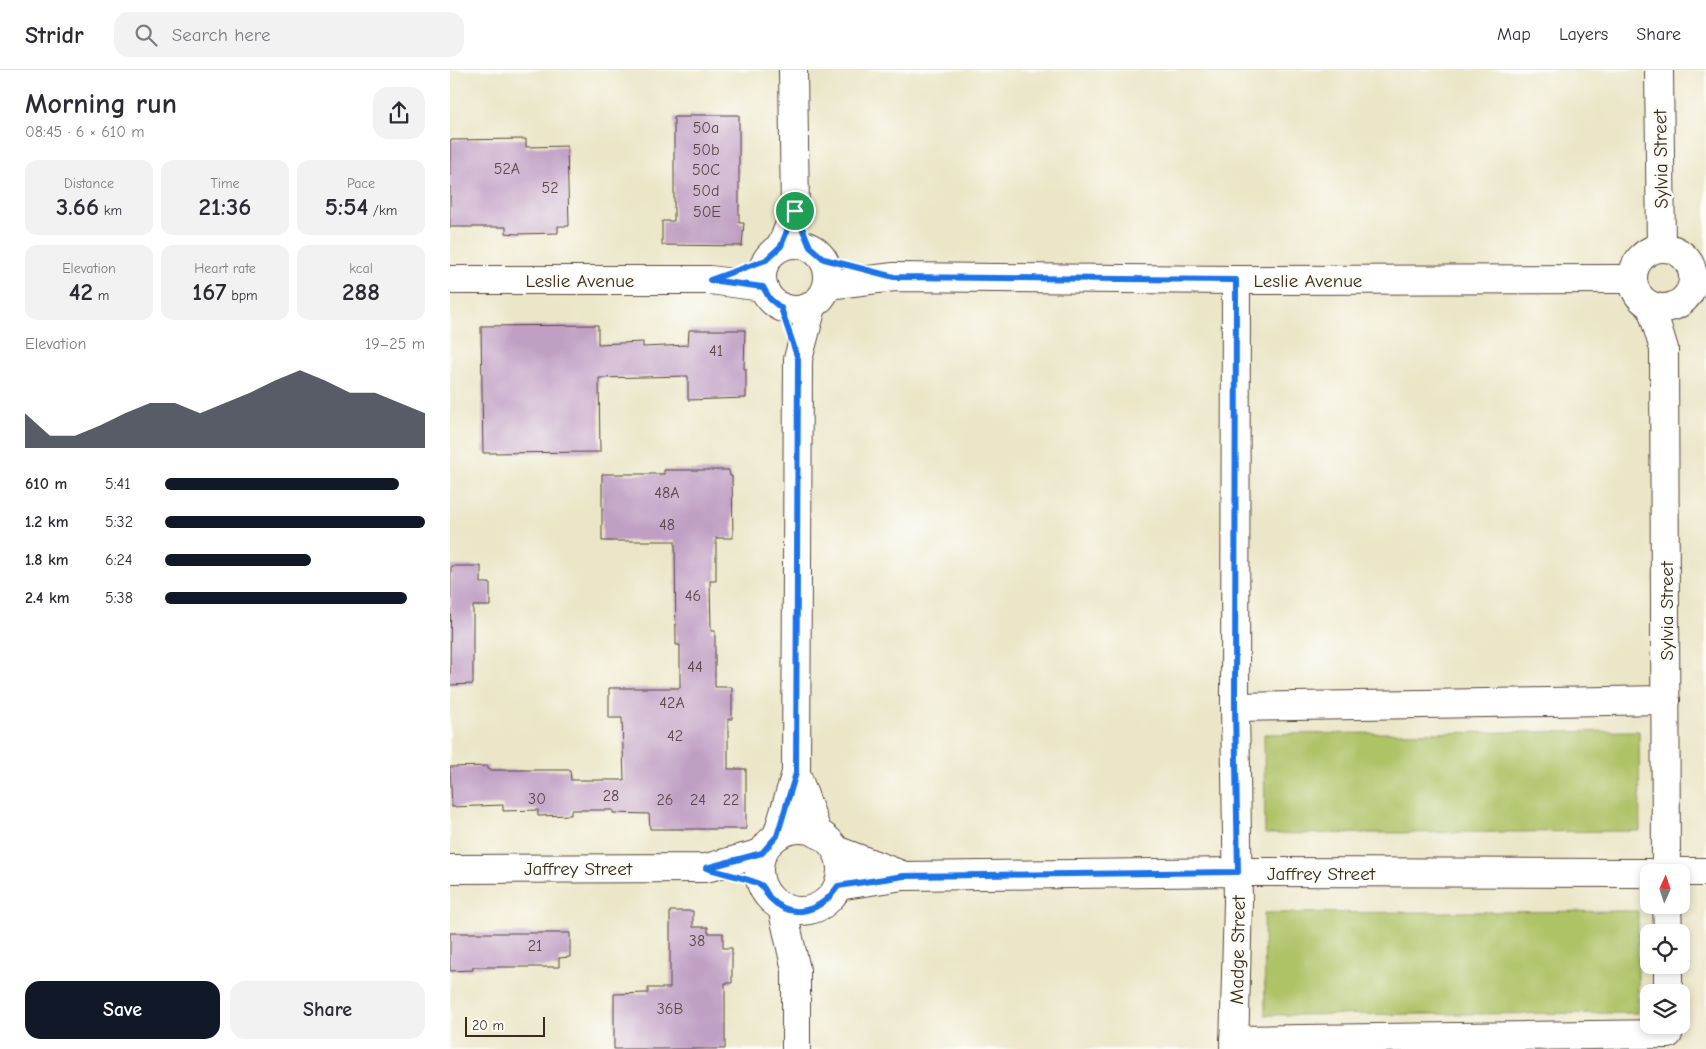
<!DOCTYPE html>
<meta charset="utf-8">
<style>
:root{--surface:#fff;--page:#f2f2f3;--text:#2b2b33;--muted:#7c7c81;--line:#e1e1e2;--accent:#111827}
body{margin:0;font-family:"Comic Neue",sans-serif;background:var(--page);color:var(--text);height:100vh;display:flex;flex-direction:column;font-size:19px;white-space:nowrap}
*{box-sizing:border-box;margin:0}
p{font-size:16px;color:var(--muted)}
.icon{flex:none;width:28px;height:28px;fill:none;stroke:currentColor;stroke-width:2;stroke-linecap:round;stroke-linejoin:round}
.map{position:relative;flex:1;overflow:hidden}
.side{display:flex;flex-direction:column;background:var(--surface);width:450px}
.side>*{flex:none}
.needle{width:32px;rotate:3deg}
.fabs{position:absolute;left:1190px;top:794px;display:grid;gap:10px}
.fabs a{display:grid;place-items:center;width:50px;height:50px;border-radius:10px;background:var(--surface);box-shadow:0 2px 8px #0003;font-size:25px}
.scale{position:absolute;left:15px;bottom:12px;width:80px;box-sizing:border-box;padding-left:5px;border:2px solid #3b2a1e;border-top:0;font-size:14px;line-height:18px;white-space:nowrap;color:#3b2a1e;-webkit-text-stroke:4px #fdfcf7;paint-order:stroke}
.pin{position:absolute;display:grid;place-items:center;width:42px;height:42px;color:#fff;margin:-21px;border:2px solid #fff;border-radius:50%;box-shadow:0 1px 5px #0007}
.round{display:grid;place-items:center;flex:none;width:52px;height:52px;border-radius:15px;background:var(--page)}
.summary{display:flex;align-items:center;justify-content:space-between;height:85px;padding:0 25px}
h1{font-size:28px;font-weight:700;line-height:38px}
.stats{display:grid;grid-template-columns:repeat(3,1fr);gap:8px;height:85px;padding:5px 25px}
.stats div{display:grid;align-content:center;border-radius:12px;background:var(--page);text-align:center}
.stats b{font-size:25px;font-weight:700}
.stats small{font-size:14px;font-weight:400}
.stats p{font-size:14px}
.chart{height:140px;padding:10px 25px}
.chart p{display:flex;justify-content:space-between}
.chart svg{width:100%;height:90px;margin-top:5px;fill:var(--accent);opacity:.7}
.cta{display:flex;gap:10px;margin-top:auto;padding:10px 25px}
.cta a{flex:1;height:58px;border-radius:15px;background:var(--accent);color:#fff;font-size:20px;font-weight:700;line-height:58px;text-align:center}
.cta a+a{background:var(--page);color:var(--text)}
ul{padding:0 25px;list-style:none;font-size:16px}
li{display:grid;grid-template-columns:80px 60px 1fr;align-items:center;height:38px}
li i{height:12px;border-radius:6px;background:var(--accent)}
header{display:flex;align-items:center;gap:30px;box-sizing:border-box;height:70px;padding:0 25px;background:var(--surface);border-bottom:1px solid var(--line)}
header strong{font-size:24px}
nav{display:flex;gap:28px;margin-inline-start:auto;font-size:18px}
.search{width:350px;height:45px;background:var(--page);display:flex;align-items:center;gap:12px;box-sizing:border-box;padding:0 18px;border-radius:15px;color:var(--muted);font-size:19px}
main{display:flex;flex:1;min-height:0}
.map>svg:first-child{display:block}
.green{fill:#aec266;stroke:#747642}
.building{fill:#c09fc4}
.lines{fill:none;stroke-linecap:round;stroke-linejoin:round}
.street-casing{stroke:#554638;stroke-width:30}
.street{stroke:#fff;stroke-width:28}
.route-casing{stroke:#fff;stroke-width:10}
.route{stroke:#1a73e8;stroke-width:6}
.labels{text-anchor:middle;stroke-width:5;stroke-linejoin:round;paint-order:stroke}
.number-label{font-size:16px;fill:#5c4748}
.street-label{font-size:19px;fill:#3b2a1e;stroke:#fdfcf7}
</style>
<header>
<strong>Stridr</strong>
<div class="search"><svg class="icon" aria-label="search" viewBox="0 0 24 24"><circle cx="10" cy="10" r="6"/><path d="M15 15l6 6"/></svg>Search here</div>
<nav><a>Map</a><a>Layers</a><a>Share</a></nav>
</header>
<main>
<section class="side">
<div class="summary"><div><h1>Morning run</h1><p>08:45 · 6 × 610 m</p></div><a class="round"><svg class="icon" aria-label="share" viewBox="0 0 24 24"><path d="M12 15V3M7 8l5-5 5 5M5 13v7h14v-7"/></svg></a></div>
<div class="stats">
<div><p>Distance</p><b>3.66<small> km</small></b></div>
<div><p>Time</p><b>21:36</b></div>
<div><p>Pace</p><b>5:54<small> /km</small></b></div>
</div>
<div class="stats">
<div><p>Elevation</p><b>42<small> m</small></b></div>
<div><p>Heart rate</p><b>167<small> bpm</small></b></div>
<div><p>kcal</p><b>288</b></div>
</div>
<div class="chart"><p><span>Elevation</span>19–25 m</p>
<svg viewBox="0 0 160 44" preserveAspectRatio="none"><path d="M0 44V27L10 38L20 38L30 33L40 27L50 22L60 22L70 27L80 22L90 17L100 11L110 6L120 11L130 17L140 17L150 22L160 27V44z"/></svg>
</div>
<ul>
<li><b>610 m</b>5:41<i style="width:90%"></i></li>
<li><b>1.2 km</b>5:32<i style="width:100%"></i></li>
<li><b>1.8 km</b>6:24<i style="width:56%"></i></li>
<li><b>2.4 km</b>5:38<i style="width:93%"></i></li>
</ul>
<div class="cta"><a>Save</a><a>Share</a></div>
</section>
<div class="map">
<svg width="1256" height="979" viewBox="0 0 1256 979">
<rect width="100%" height="100%" fill="#fdfcf7"/>
<filter id="ink" filterUnits="userSpaceOnUse"><feTurbulence type="fractalNoise" baseFrequency=".02" numOctaves="2"/><feDisplacementMap in="SourceGraphic" scale="10" xChannelSelector="R" yChannelSelector="G"/><feConvolveMatrix kernelMatrix="1 2 1 2 8 2 1 2 1" color-interpolation-filters="sRGB"/></filter>
<filter id="wash" filterUnits="userSpaceOnUse"><feTurbulence type="fractalNoise" baseFrequency=".0096" numOctaves="4" result="noise"/><feDisplacementMap in="SourceGraphic" scale="20" xChannelSelector="R" yChannelSelector="G"/><feGaussianBlur stdDeviation="1.12" result="paint"/><feColorMatrix in="noise" values="0 0 0 0 0 0 0 0 0 0 0 0 0 0 0 0 0 1.4 0 .05"/><feComposite in="paint" operator="in"/></filter>
<g filter="url(#wash)">
<rect width="100%" height="100%" fill="#ebe6c8"/>
<!-- green -->
<g class="green">
<polygon points="1189,661 1190,761 815,764 814,664"/>
<polygon points="1188,841 1188,943 815,945 814,843"/>
</g>
<g id="blocks">
<!-- building -->
<g class="building">
<polygon points="240,45 289,45 289,153 294,153 292,176 212,175 212,151 224,151 224,47 240,47"/>
<polygon points="76,69 76,77 117,76 119,156 108,156 108,163 67,164 56,163 56,157 0,157 0,70"/>
<polygon points="148,255 148,274 193,272 193,277 238,275 239,260 295,260 294,299 296,299 296,328 238,330 238,306 149,308 150,382 33,383 31,256"/>
<polygon points="214,400 279,400 280,406 282,406 283,468 266,468 266,511 260,511 261,561 265,561 265,617 282,617 282,649 278,649 278,699 296,699 296,759 200,759 199,744 163,743 163,740 121,740 121,745 88,746 88,740 53,741 53,735 2,737 0,697 38,696 38,700 120,700 121,710 174,710 172,648 159,648 159,618 230,618 230,575 226,575 225,471 152,471 152,404 214,404"/>
<polygon points="1,496 31,496 31,513 40,513 40,536 23,536 23,614 0,615"/>
<polygon points="220,841 243,841 243,857 258,857 258,863 273,863 273,878 282,878 282,913 275,913 275,979 164,979 164,924 198,923 198,918 220,918"/>
<polygon points="0,863 120,863 120,887 109,888 109,897 23,897 23,900 0,901"/>
</g>
</g>
</g>
<g filter="url(#ink)">
<use href="#blocks" fill-opacity="0" stroke="#554638" stroke-width="1"/>
<g class="lines">
<defs>
<g id="street">
<polyline points="1209,0 1211,178"/>
<circle cx="345" cy="207" r="33"/>
<polyline points="331,177 345,141 343,0"/>
<circle cx="1213" cy="208" r="30"/>
<polyline points="0,210 260,210 313,217"/>
<polyline points="378,215 444,207 786,210 1182,209"/>
<polyline points="1201,236 1214,279 1216,802"/>
<polyline points="785,637 1216,630"/>
<polyline points="346,703 368,764"/>
<circle cx="350" cy="800" r="41"/>
<polyline points="327,766 346,703 348,289 362,237"/>
<polyline points="386,780 452,805"/>
<polyline points="0,799 256,798 312,783"/>
<polyline points="1225,802 1256,802"/>
<polyline points="388,816 453,806 788,802 1199,803"/>
<polyline points="1217,835 1218,862"/>
<polyline points="332,837 346,900 346,979"/>
<polyline points="1218,895 1218,922"/>
<polyline points="784,970 1218,964"/>
<polyline points="784,979 788,832 785,637 786,210"/>
</g>
</defs>
<!-- street casing -->
<use href="#street" class="street-casing"/>
<!-- street -->
<use href="#street" class="street"/>
</g>
</g>
<g class="lines" filter="url(#ink)">
<defs>
<path id="route" d="M345 141 360 177 374 189 444 207 786 210 785 637 788 802 454 806 388 816C372 840 343 852 320 828 317 825 315 818 311 815 302 809 268 802 256 798L312 783 327 766 346 703 348 289 331 238 320 229 313 217 260 210 316 190 331 176Z"/>
</defs>
<!-- route casing -->
<use href="#route" class="route-casing"/>
<!-- route -->
<use href="#route" class="route"/>
</g>
<g class="labels">
<!-- number labels -->
<g class="number-label">
<text x="256" y="63">50a</text>
<text x="256" y="85">50b</text>
<text x="57" y="104">52A</text>
<text x="256" y="105">50C</text>
<text x="100" y="123">52</text>
<text x="256" y="126">50d</text>
<text x="257" y="147">50E</text>
<text x="266" y="286">41</text>
<text x="217" y="428">48A</text>
<text x="217" y="460">48</text>
<text x="243" y="531">46</text>
<text x="245" y="602">44</text>
<text x="222" y="638">42A</text>
<text x="225" y="671">42</text>
<text x="161" y="731">28</text>
<text x="87" y="734">30</text>
<text x="215" y="735">26</text>
<text x="248" y="735">24</text>
<text x="281" y="735">22</text>
<text x="247" y="876">38</text>
<text x="85" y="881">21</text>
<text x="220" y="944">36B</text>
</g>
<!-- street labels -->
<g class="street-label">
<text transform="translate(1210 89) rotate(-91)" y="7">Sylvia Street</text>
<text x="130" y="217">Leslie Avenue</text>
<text x="858" y="217">Leslie Avenue</text>
<text transform="translate(1216 541) rotate(-90)" y="7">Sylvia Street</text>
<text x="128" y="805">Jaffrey Street</text>
<text x="871" y="810">Jaffrey Street</text>
<text transform="translate(787 880) rotate(-89)" y="7">Madge Street</text>
</g>
</g>
</svg>
<div class="fabs">
<a><svg class="needle" viewBox="-14 -14 28 28"><path d="M0-13l5 13h-10z" fill="#e53935"/><path d="M0 13l5-13h-10z" fill="#7c7c81"/></svg></a>
<a><svg class="icon" aria-label="locate" viewBox="0 0 24 24"><circle cx="12" cy="12" r="6"/><path d="M12 2v4M12 18v4M2 12h4M18 12h4"/></svg></a>
<a><svg class="icon" aria-label="layers" viewBox="0 0 24 24"><path d="M12 4l9 5-9 5-9-5zM3 14l9 5 9-5"/></svg></a>
</div>
<div class="scale">20 m</div>
<div class="pin" style="left:345px;top:141px;background:#1e9e55"><svg class="icon" aria-label="arrive" viewBox="0 0 24 24"><path d="M6 21V4h12l-3 4 3 4H6"/></svg></div>
</div>
</main>
